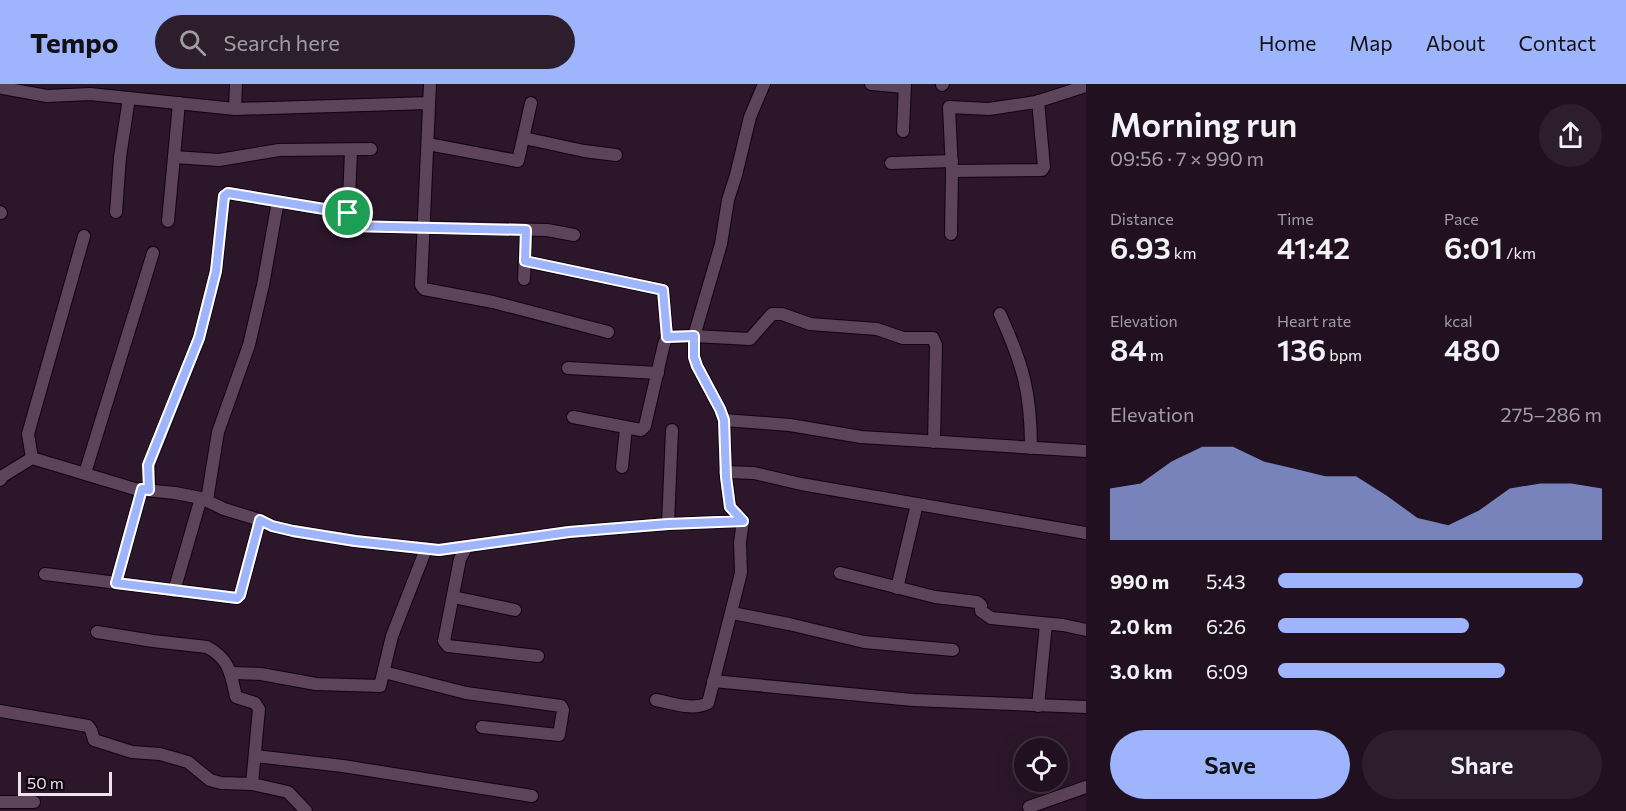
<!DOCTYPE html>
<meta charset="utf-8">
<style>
:root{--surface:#201020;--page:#2d1e2d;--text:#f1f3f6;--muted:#a29da5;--line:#3d303e;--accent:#9eb4fd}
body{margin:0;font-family:Commissioner,sans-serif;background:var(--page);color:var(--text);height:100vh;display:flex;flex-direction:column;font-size:22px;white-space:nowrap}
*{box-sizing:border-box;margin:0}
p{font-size:20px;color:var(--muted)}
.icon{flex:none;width:33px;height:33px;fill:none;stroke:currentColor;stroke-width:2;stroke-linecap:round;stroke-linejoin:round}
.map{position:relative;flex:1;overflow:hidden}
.details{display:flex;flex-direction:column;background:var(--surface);width:540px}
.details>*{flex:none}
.buttons{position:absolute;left:1014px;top:654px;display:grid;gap:12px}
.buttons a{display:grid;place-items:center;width:54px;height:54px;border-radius:50%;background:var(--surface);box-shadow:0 6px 24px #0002,0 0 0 2px var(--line);font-size:30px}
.scale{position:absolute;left:18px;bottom:15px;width:94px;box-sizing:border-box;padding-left:6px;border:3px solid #f0e1ef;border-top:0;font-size:16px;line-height:21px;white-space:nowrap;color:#f0e1ef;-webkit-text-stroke:4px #0e050d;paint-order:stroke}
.pin{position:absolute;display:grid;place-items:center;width:51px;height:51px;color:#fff;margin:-26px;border:3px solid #fff;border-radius:50%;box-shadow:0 2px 6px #0007}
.round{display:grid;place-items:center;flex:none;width:63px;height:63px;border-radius:32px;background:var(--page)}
.overview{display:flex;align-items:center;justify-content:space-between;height:102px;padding:0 24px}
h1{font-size:33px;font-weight:600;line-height:45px}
.stats{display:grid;grid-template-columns:repeat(3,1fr);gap:9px;height:102px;padding:6px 24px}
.stats div{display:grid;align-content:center}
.stats b{font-size:30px;font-weight:600}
.stats small{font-size:16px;font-weight:400}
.stats p{font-size:16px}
.chart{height:168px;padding:12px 24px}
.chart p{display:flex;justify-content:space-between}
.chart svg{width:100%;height:108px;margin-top:6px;fill:var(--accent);opacity:.7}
.cta{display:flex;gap:12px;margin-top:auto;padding:12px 24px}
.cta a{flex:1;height:69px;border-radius:36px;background:var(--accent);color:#111;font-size:24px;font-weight:600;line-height:69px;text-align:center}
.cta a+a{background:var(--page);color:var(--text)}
ul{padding:0 24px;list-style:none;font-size:20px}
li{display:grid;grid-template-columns:96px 72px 1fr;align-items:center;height:45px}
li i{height:15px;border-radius:8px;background:var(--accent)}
header{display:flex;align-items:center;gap:36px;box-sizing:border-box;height:84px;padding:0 30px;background:var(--accent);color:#111}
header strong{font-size:28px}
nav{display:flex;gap:33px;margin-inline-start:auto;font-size:21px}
.search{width:420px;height:54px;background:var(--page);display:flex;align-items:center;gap:15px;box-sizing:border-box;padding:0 21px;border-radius:33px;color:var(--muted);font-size:22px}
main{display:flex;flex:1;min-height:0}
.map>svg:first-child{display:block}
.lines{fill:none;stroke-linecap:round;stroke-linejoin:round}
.street-casing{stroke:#120212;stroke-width:14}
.street{stroke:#5c445a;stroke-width:12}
.route-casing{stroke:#fff;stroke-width:12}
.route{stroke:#9eb4fd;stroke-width:8}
</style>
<header>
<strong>Tempo</strong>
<div class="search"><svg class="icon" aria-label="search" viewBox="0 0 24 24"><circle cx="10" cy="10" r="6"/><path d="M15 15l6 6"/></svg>Search here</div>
<nav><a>Home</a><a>Map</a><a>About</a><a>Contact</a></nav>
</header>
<main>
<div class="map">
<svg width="1086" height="727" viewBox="0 0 1086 727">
<rect width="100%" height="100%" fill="#2b162a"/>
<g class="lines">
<defs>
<g id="street">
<polyline points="430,0 421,201 424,205 493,218 608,248"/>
<polyline points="871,0 904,3"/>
<polyline points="942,1 943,0"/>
<polyline points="3,4 47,12 90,10 235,25 429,19"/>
<polyline points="235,25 236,0"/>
<polyline points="903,47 905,0"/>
<polyline points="524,54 584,67 616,71"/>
<polyline points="428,60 518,77 531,19"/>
<polyline points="351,66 348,142 547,146 574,151"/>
<polyline points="174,73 219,76 279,66 371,65"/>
<polyline points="891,79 952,77"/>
<polyline points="952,87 1042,86 1044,83 1038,17"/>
<polyline points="0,128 1,129"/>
<polyline points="116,128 120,73 129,14"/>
<polyline points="168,137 179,19"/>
<polyline points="951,150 952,87 949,23 989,25 1036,18 1086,2"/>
<polyline points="525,177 663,206 667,253"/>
<polyline points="524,195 526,146"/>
<path d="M1000 230C1023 281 1031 308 1031 364"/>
<polyline points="568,284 658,289"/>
<polyline points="573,333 641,346 645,342 664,260 667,253 694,252 750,255 772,230 782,230 810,240 877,245 903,254 933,254 936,261 934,358"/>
<polyline points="724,336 790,341 861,353 1086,367"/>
<polyline points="32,374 28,350 84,152"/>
<polyline points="622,383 626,344"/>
<polyline points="725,388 754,389 801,400 1086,449"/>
<polyline points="85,389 153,169"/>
<polyline points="0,396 3,392 32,374 135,405 175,409 201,414 224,425 260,436 272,442 293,447 355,457 439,466 569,448 668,440 743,437"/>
<polyline points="149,406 149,380 199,254 216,187 224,112 228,109 348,129"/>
<polyline points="207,416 218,348 249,261 263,201 278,117"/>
<polyline points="668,440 672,346"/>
<polyline points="467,462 460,475 444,557 448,562 538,572"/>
<polyline points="840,489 935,513 977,518 981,521 981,527 991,534 1063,541 1086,546"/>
<polyline points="45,490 237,514 240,511 260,436"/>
<polyline points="116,499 142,405"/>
<polyline points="897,504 917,420"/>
<polyline points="174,507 201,414"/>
<polyline points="453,513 515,526"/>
<polyline points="732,529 789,540 864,558 953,566"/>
<path d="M97 548 153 557 207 563C230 575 231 591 236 613L255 619 259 625 252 700"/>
<polyline points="384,588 466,609 561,622 563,626 559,651 482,643"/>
<polyline points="232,589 261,590 316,600 380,602 392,552 426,465"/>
<polyline points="713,597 913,616 1086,623"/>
<path d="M656 616C673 619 693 627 708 619L741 489 740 458 743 437 730 423 726 393 724 336 720 325 697 282 694 273V252L721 160 728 116 736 91 750 33 764 0"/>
<polyline points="1038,622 1046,540"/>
<polyline points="0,627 88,642 91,646 94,656 132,668 160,670 188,678 210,696 221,699 252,700 288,708 306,727"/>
<polyline points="255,672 343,682 532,712"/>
<polyline points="0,718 34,718"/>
<polyline points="1029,723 1086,703"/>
</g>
</defs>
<!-- street casing -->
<use href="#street" class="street-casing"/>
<!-- street -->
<use href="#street" class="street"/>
</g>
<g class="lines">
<defs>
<polygon id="route" points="228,109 348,129 348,142 526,146 525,177 663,206 667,253 694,252 694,273 697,282 720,325 724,336 726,393 730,423 743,437 668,440 569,448 439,466 355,457 293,447 272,442 260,436 240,511 237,514 116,499 142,405 149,406 148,381 199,254 216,187 224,112"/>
</defs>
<!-- route casing -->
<use href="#route" class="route-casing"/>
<!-- route -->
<use href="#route" class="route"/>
</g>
</svg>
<div class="buttons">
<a><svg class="icon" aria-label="locate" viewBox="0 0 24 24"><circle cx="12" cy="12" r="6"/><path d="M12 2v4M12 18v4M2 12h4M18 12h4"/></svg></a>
</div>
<div class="scale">50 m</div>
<div class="pin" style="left:348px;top:129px;background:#1e9e55"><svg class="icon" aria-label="arrive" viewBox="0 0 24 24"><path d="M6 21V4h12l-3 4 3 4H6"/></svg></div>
</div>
<section class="details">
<div class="overview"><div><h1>Morning run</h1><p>09:56 · 7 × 990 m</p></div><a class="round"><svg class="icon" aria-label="share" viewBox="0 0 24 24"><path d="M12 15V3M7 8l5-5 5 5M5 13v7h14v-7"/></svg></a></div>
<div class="stats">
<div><p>Distance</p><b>6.93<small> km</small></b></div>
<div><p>Time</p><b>41:42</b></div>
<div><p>Pace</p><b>6:01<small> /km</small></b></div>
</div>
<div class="stats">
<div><p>Elevation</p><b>84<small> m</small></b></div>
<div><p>Heart rate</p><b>136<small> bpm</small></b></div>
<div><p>kcal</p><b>480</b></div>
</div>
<div class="chart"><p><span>Elevation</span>275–286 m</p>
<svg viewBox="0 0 160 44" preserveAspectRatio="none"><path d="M0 44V23L10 21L20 12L30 6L40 6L50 12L60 15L70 18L80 18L90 26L100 35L110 38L120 32L130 23L140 21L150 21L160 23V44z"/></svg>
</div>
<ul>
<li><b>990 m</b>5:43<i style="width:94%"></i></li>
<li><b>2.0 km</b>6:26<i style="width:59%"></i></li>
<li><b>3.0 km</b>6:09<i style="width:70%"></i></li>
</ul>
<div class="cta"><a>Save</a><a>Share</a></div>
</section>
</main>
